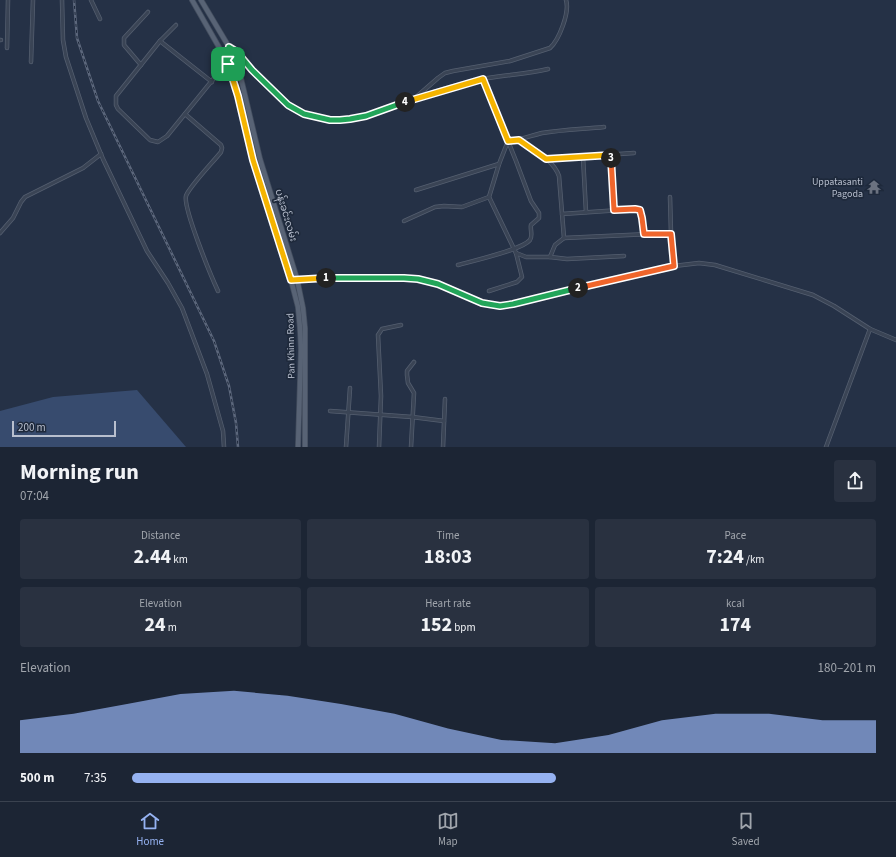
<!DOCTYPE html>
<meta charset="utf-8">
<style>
:root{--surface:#1c2534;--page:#293140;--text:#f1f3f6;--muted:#a0a5ac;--line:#3a424f;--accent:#95b2f1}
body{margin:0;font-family:"Source Sans 3","Noto Sans Myanmar",sans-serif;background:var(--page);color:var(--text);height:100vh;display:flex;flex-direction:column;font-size:15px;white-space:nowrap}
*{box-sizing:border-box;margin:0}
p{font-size:13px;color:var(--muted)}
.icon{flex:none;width:22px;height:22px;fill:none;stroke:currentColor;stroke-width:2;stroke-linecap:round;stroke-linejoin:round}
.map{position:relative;height:447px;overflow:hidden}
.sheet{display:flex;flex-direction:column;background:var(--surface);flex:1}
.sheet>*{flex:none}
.scale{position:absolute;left:12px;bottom:10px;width:104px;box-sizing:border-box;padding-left:4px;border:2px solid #b8bfce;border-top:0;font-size:11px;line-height:14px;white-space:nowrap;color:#b8bfce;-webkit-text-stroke:3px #1e293b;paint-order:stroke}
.pin{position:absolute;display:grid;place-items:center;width:34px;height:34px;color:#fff;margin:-17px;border-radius:8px;box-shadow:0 2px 6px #0006}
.km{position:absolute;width:20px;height:20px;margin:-10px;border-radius:50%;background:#222;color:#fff;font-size:11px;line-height:20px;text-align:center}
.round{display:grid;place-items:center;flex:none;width:42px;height:42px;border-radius:4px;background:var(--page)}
.head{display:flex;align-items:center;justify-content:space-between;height:68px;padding:0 20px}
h1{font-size:22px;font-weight:700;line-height:30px}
.stats{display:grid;grid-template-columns:repeat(3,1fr);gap:6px;height:68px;padding:4px 20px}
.stats div{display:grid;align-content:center;border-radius:4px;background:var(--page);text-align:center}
.stats b{font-size:20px;font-weight:700}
.stats small{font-size:11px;font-weight:400}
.stats p{font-size:11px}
.chart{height:112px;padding:8px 20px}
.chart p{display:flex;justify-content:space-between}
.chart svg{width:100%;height:72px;margin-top:4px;fill:var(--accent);opacity:.7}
ul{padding:0 20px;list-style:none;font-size:13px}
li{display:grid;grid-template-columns:64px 48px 1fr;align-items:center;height:30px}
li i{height:10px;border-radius:5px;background:var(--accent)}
.menu{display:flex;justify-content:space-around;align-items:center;height:56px;border-top:1px solid var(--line);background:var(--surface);font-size:11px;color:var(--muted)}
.menu a{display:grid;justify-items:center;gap:2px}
.menu .selected{color:var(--accent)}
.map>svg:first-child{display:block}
.water{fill:#374b6e}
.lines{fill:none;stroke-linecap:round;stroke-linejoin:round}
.minor-casing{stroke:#555f70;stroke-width:4.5}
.primary-casing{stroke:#434d5e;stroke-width:6}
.minor{stroke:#3a4455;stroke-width:3}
.primary{stroke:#586375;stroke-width:4.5}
.rail-casing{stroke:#5c677c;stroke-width:2.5}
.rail{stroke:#1e293b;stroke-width:1;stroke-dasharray:3;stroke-linecap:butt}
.split-1-casing{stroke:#fff;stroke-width:8}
.split-2-casing{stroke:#fff;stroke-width:8}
.split-3-casing{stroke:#fff;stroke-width:8}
.split-4-casing{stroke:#fff;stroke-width:8}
.split-5-casing{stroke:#fff;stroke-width:8}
.split-1{stroke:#f5b400;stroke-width:5}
.split-2{stroke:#22a559;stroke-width:5}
.split-3{stroke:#f0652b;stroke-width:5}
.split-4{stroke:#f5b400;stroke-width:5}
.split-5{stroke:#22a559;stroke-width:5}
.labels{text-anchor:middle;stroke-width:3.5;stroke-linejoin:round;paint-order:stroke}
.poi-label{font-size:10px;fill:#b8bfce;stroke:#1e293b;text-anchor:end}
.street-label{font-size:10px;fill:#b8bfce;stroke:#1e293b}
</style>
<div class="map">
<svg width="896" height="447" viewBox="0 0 896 447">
<rect width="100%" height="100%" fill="#253146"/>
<!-- water -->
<polygon class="water" points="137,390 186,447 0,447 0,411 53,397"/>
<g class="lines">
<defs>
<g id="minor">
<polyline points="62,0 63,40 66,57 86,118 103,159 147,251 168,283 182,308 207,374 223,431 224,447"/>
<polyline points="91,0 100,19"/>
<polyline points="176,25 160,41 116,96 116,105 118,109 150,140 158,142 167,136 219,72 234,59"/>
<polyline points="0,40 1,40"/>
<polyline points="160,41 212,82"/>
<polyline points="7,48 8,0"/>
<path d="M230 48C239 53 244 61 251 69 261 82 289 108 304 114 341 129 374 113 409 100 430 93 452 86 473 81 498 75 524 75 548 69"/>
<polyline points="31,62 33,0"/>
<polyline points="141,65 124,45 124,38 148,12"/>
<path d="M415 98 438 78 445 73 453 71 510 61 550 48C559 40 570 12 566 0"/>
<path d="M185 114 221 145 222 148 221 152C214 161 189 187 186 196 183 208 211 276 218 291"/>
<path d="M519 140C533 150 553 159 559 176L564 238 555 245 550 257"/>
<polyline points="611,155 614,210"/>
<polyline points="583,157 586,212"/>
<polyline points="546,159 634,153"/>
<polyline points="416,190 499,164"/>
<polyline points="670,197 671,233 674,266"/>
<polyline points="562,214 635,209 640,210 641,212 644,234"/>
<polyline points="404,221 435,207 444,206 462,207 489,197"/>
<polyline points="0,233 13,218 21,202 25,197 83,168 101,154"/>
<polyline points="564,238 671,233"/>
<polyline points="516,253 526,257 550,257 567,259 624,256"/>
<path d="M458 265C472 261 522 250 530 240 533 236 530 229 531 225L539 218V213L531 201 516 161 483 79"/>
<path d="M291 280C314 276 339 277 362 277 384 277 407 275 429 281 459 288 479 310 513 304L674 266 699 263 715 265 813 295 834 306 870 329 896 340"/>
<path d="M489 291 517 282 522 277 516 253 489 197 499 164 508 141C520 140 530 136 542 133 562 130 584 129 604 127"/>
<polyline points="330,411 412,417 444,421"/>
<polyline points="346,447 350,388"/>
<polyline points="379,447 381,396 378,335 382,329 401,325"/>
<polyline points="411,447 414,393 408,383 407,375 407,371 414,362"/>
<polyline points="443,447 445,399"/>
<polyline points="826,447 870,329"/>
</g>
<g id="primary">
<polyline points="192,0 220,49 231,73 238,95 253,160 291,280 298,307 300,328 301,350 298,447"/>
<polyline points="201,0 229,47 239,70 260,159 297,279 303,308 305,328 305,447"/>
</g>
</defs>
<!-- minor casing -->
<use href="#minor" class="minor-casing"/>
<!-- primary casing -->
<use href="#primary" class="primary-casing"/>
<!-- minor -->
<use href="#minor" class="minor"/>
<!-- primary -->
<use href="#primary" class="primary"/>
<defs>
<polyline id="rail" points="74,0 77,38 98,101 214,341 229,386 236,423 238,447"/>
</defs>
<!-- rail casing -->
<use href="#rail" class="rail-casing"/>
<!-- rail -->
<use href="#rail" class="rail"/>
</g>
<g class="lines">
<defs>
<polyline id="split-1" points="228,64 238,96 253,160 291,280 326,278"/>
<polyline id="split-2" points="326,278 404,278 418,279 438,284 482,303 500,306 513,304 578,288"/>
<polyline id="split-3" points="578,288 674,266 671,234 644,234 642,218 640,210 635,209 614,210 611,158"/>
<polyline id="split-4" points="405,102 483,79 508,141 519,140 546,159 611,155 611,158"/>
<polyline id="split-5" points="228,64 234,59 229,47 237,52 252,70 288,105 304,114 330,120 340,120 350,119 366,116 405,102"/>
</defs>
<!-- split-1 casing -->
<use href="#split-1" class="split-1-casing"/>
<!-- split-2 casing -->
<use href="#split-2" class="split-2-casing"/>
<!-- split-3 casing -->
<use href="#split-3" class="split-3-casing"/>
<!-- split-4 casing -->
<use href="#split-4" class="split-4-casing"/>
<!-- split-5 casing -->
<use href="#split-5" class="split-5-casing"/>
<!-- split-1 -->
<use href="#split-1" class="split-1"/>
<!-- split-2 -->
<use href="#split-2" class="split-2"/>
<!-- split-3 -->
<use href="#split-3" class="split-3"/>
<!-- split-4 -->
<use href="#split-4" class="split-4"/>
<!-- split-5 -->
<use href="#split-5" class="split-5"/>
</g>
<!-- icons -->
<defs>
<symbol id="temple-bare" viewBox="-9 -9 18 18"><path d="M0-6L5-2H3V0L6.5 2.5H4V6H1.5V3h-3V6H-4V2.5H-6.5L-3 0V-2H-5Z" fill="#6b7280" stroke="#1e293b" stroke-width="2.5" paint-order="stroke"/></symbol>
</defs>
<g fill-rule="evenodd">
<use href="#temple-bare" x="864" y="177" width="20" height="20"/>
</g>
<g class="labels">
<!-- poi labels -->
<g class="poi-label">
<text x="863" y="185">Uppatasanti<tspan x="863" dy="12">Pagoda</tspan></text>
</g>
<!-- street labels -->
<g class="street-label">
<text transform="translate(287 215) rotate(73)" y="4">ပန်းခင်းလမ်း</text>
<text transform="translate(290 346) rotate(-91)" y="4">Pan Khinn Road</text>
</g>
</g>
</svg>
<div class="scale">200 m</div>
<div class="pin" style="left:228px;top:64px;background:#1e9e55"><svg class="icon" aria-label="arrive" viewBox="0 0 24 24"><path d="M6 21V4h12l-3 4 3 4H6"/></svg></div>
<b class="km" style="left:326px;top:278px">1</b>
<b class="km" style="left:578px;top:288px">2</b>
<b class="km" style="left:611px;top:158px">3</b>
<b class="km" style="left:405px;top:102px">4</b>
</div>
<section class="sheet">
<div class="head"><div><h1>Morning run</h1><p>07:04</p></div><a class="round"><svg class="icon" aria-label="share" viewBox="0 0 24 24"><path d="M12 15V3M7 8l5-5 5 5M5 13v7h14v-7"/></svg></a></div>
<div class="stats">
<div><p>Distance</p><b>2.44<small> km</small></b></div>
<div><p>Time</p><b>18:03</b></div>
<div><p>Pace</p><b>7:24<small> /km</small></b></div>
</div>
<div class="stats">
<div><p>Elevation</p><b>24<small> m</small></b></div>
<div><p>Heart rate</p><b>152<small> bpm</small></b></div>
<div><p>kcal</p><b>174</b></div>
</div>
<div class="chart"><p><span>Elevation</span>180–201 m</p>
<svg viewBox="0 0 160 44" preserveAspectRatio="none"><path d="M0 44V24L10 20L20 14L30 8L40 6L50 9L60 14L70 20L80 29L90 36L100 38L110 33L120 24L130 20L140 20L150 24L160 24V44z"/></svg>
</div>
<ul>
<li><b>500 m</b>7:35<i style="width:57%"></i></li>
</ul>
</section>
<nav class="menu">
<a class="selected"><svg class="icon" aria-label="home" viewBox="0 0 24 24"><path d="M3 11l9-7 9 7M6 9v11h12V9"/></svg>Home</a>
<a><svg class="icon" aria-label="map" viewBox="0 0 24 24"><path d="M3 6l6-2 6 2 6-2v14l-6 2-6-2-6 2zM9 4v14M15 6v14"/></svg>Map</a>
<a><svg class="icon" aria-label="saved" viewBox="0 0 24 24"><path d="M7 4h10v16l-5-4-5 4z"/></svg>Saved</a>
</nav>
